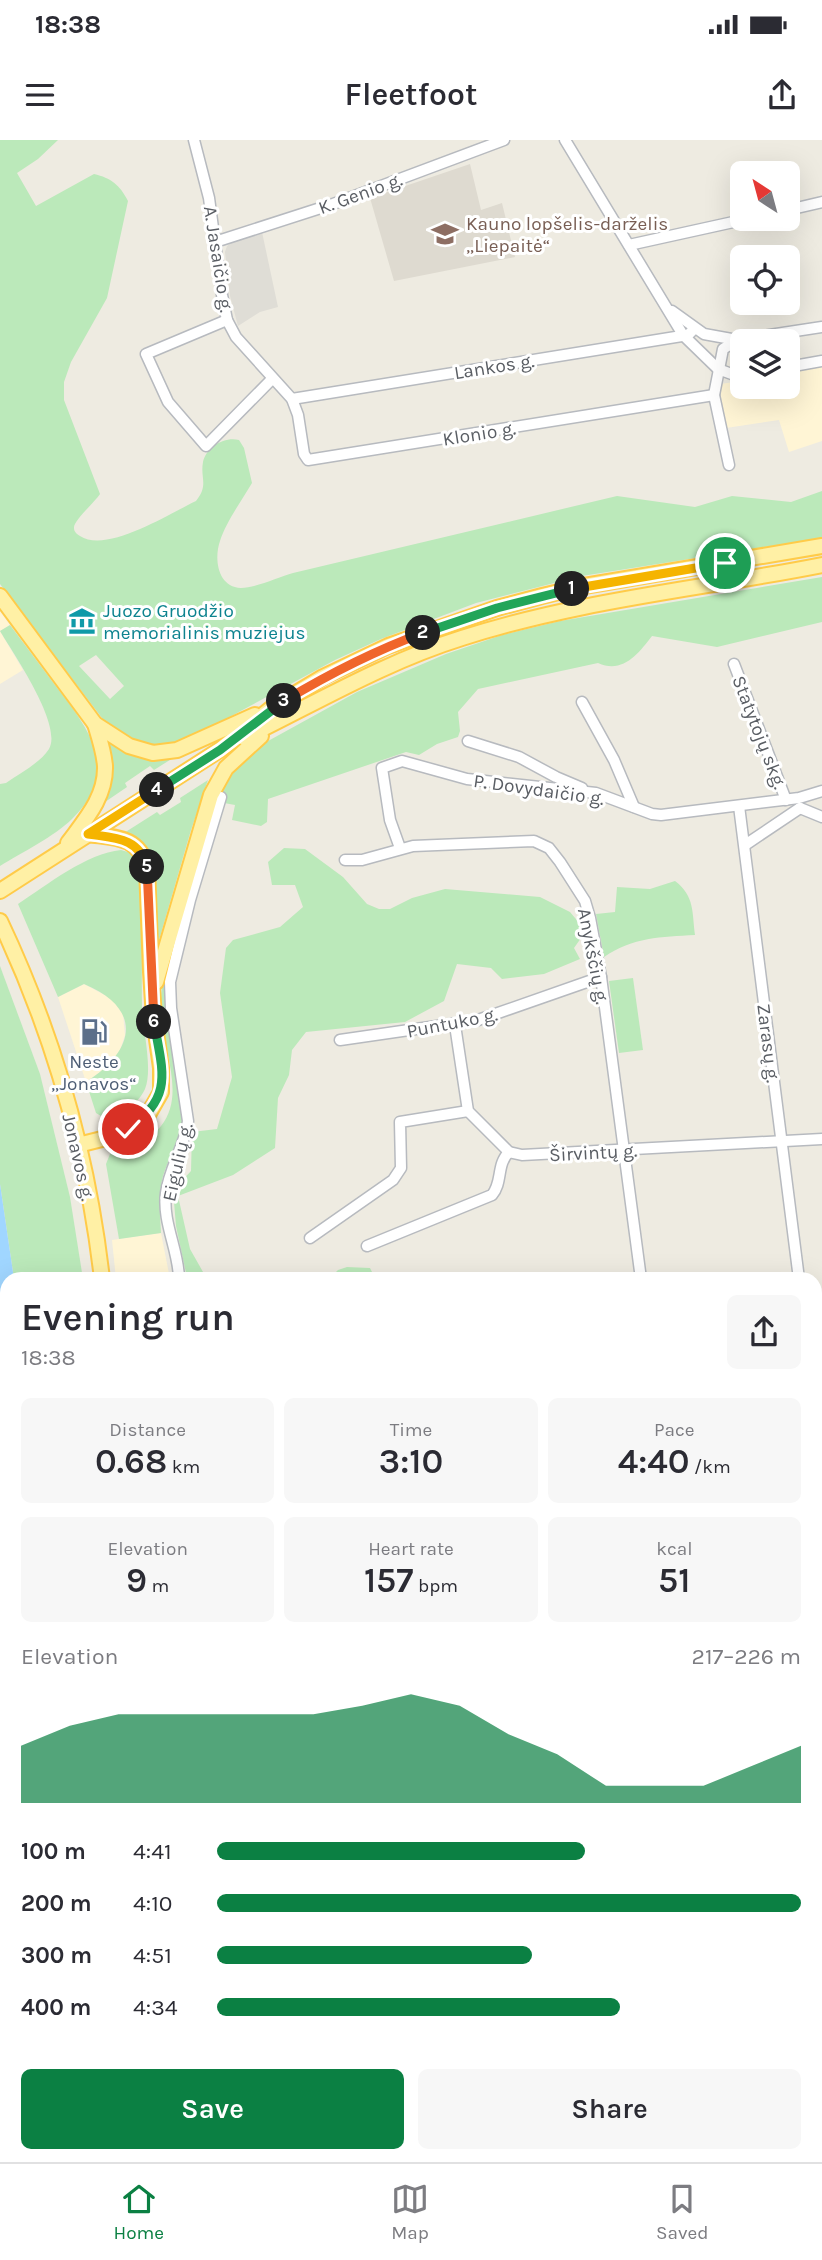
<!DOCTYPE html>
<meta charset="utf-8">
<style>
:root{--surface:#fff;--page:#f7f7f7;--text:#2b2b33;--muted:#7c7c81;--line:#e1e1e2;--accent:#0b8043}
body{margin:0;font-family:Karla,sans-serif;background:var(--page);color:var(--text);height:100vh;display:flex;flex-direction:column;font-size:26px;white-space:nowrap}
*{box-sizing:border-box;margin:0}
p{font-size:23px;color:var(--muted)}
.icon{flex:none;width:38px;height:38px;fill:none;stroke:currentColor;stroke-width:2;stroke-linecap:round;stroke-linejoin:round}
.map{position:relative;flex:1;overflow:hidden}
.side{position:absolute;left:0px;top:1132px;width:822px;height:891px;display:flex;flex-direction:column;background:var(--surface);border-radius:21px 21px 0 0;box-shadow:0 7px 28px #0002}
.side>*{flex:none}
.needle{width:46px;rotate:324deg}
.buttons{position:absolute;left:730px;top:21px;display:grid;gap:14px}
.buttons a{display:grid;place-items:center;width:70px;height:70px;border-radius:10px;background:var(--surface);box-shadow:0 7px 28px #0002;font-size:35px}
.pin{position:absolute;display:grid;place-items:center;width:60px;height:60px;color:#fff;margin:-30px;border:4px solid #fff;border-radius:50%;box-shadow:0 2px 7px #0007}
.km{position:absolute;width:35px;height:35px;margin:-18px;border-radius:50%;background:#222;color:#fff;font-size:19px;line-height:35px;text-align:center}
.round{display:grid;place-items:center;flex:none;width:74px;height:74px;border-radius:10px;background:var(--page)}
.head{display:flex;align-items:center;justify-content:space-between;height:119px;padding:0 21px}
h1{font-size:38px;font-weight:600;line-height:52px}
.metrics{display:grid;grid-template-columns:repeat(3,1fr);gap:10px;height:119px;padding:7px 21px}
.metrics div{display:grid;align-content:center;border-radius:10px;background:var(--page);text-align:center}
.metrics b{font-size:35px;font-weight:600}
.metrics small{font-size:19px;font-weight:400}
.metrics p{font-size:19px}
.chart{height:196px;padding:14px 21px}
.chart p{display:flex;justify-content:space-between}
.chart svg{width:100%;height:126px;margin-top:7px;fill:var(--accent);opacity:.7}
.cta{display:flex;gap:14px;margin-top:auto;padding:14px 21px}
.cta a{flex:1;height:80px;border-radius:10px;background:var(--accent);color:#fff;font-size:28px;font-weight:600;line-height:80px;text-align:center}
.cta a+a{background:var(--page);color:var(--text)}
ul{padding:0 21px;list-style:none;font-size:23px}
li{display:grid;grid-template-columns:112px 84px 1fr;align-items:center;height:52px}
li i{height:18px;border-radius:9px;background:var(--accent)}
.status{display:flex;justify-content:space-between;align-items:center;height:49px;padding:0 35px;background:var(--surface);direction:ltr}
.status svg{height:19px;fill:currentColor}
header{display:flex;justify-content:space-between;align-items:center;height:91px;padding:0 21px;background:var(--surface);font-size:32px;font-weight:600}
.tabs{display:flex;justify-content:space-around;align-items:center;height:98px;border-top:2px solid var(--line);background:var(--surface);font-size:19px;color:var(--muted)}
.tabs a{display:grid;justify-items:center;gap:4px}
.tabs .active{color:var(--accent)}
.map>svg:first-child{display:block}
.commercial{fill:#fff5d5}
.industrial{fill:#dfddd6}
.education{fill:#dedad0}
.green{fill:#bbe9ba;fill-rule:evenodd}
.water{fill:#a0d6ff}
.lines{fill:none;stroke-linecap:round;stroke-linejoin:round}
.minor-casing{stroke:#b7babf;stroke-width:13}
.primary-casing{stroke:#ffcb49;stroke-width:18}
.minor{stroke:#fff;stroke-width:10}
.primary{stroke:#fff0a5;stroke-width:14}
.split-1-casing{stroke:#fff;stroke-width:14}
.split-2-casing{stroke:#fff;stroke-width:14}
.split-3-casing{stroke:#fff;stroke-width:14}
.split-4-casing{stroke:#fff;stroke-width:14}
.split-5-casing{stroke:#fff;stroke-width:14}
.split-6-casing{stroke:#fff;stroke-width:14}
.split-7-casing{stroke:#fff;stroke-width:14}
.split-1{stroke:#f5b400;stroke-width:9}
.split-2{stroke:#22a559;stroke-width:9}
.split-3{stroke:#f0652b;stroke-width:9}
.split-4{stroke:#22a559;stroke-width:9}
.split-5{stroke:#f5b400;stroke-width:9}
.split-6{stroke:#f0652b;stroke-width:9}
.split-7{stroke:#22a559;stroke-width:9}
.labels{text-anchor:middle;stroke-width:6;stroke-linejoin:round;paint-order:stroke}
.street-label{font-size:19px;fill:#5a5e64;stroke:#fff}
.education-label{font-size:19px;fill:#785e54;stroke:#fff;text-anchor:start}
.culture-label{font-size:19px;fill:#0d838f;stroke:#fff;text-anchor:start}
.service-label{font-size:19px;fill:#4e5e75;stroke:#fff}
</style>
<div class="status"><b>18:38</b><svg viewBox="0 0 49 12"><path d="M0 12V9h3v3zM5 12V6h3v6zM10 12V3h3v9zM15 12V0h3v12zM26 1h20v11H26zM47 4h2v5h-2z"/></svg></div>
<header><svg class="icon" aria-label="menu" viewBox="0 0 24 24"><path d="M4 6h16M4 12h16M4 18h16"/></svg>Fleetfoot<svg class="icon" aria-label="share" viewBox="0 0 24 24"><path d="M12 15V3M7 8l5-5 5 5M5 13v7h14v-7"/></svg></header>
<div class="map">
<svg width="822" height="2022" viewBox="0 0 822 2022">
<rect width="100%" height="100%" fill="#eeebe1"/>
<!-- commercial -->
<g class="commercial">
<polygon points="822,227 822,301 789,312 779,280 726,288 720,257 720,244 742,241 742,247 788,247 788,233"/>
<polygon points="0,471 10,485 0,491 23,530 0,544"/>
<polygon points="84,844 112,859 123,874 125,895 118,916 103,930 86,942 58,857"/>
<polygon points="161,1093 170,1139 116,1139 112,1100"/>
<polygon points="816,1195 822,1196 822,1389 816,1388"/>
<polygon points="88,2016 238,2016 238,2022 87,2022"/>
</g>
<!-- industrial -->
<polygon class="industrial" points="262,92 278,167 260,172 238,186 230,156 225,112 227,106 232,102"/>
<!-- education -->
<polygon class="education" points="470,24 481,70 502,63 515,117 394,141 370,58"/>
<!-- green -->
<g class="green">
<path d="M0 0H58L38 19 17 33 36 66 94 34C111 38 120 45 128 61L107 158 71 222 64 242V260L100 354C95 362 73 381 74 388 74 392 77 394 80 396 107 414 170 373 196 361 209 345 200 338 203 322 206 307 225 296 239 300L244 308 252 343C242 360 226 382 220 401 214 418 217 447 241 448 255 448 279 437 293 433L617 356 695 367 732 356 791 362 822 351V398L582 436 476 463 381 499 335 520 174 607H143L105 582 0 444ZM96 515 124 546 110 559 79 526Z"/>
<path d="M822 437V482L717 507 652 496C638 514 623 534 598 523L478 549 458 572 460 591 458 597 437 604 419 615 406 612 268 659 267 682 261 686 232 680 235 665 213 661 231 630 259 606 357 552 446 514 502 495 560 481Z"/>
<path d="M10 485C26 506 42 528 58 549 92 593 120 632 72 679 55 696 21 713 0 726V644L6 643C20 633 40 623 49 609 63 585 13 513 0 491Z"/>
<polygon points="103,594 172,616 173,618 154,630 150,626 125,643 127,647 105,662 103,660"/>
<polygon points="208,640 191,690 155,814 152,728 124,693 157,672 160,675 181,662 180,658"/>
<polygon points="284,708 305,709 343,737 367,764 379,769 390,769 412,758 445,749 540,757 570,772 586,791 574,808 580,819 544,834 502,839 491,828 457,824 444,861 405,882 306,892 292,910 289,935 278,958 275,1008 233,1035 178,1056 190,1109 207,1139 185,1139 186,1133 176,1086 173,1050 191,1031 192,992 217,989 232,937 220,853 226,808 233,800 280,787 303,767 295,745 272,745 268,722"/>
<path d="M121 710 131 713 140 727C144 774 141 821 142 868 143 891 153 929 145 949 138 965 118 977 101 976L96 973 86 942C135 911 144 869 84 844L58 857 18 764C47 745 87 713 121 710Z"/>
<path d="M675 741C695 756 692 773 695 795 661 797 633 797 604 817L596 774 615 772 617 747 650 749Z"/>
<path d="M170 820 166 842 185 978C181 999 169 1016 163 1036 158 1054 160 1074 161 1093L119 1099 106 1024 110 1014C127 1005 149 1002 161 986 187 954 161 906 161 870 160 854 163 838 166 822Z"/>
<polygon points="0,826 40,934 70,1057 83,1139 14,1139 0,1044"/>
<polygon points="633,838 643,910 619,913 609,841"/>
<polygon points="347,1127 370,1128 372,1132 371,1139 329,1139 338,1130"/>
<polygon points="7,1726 7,2016 52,2016 50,2022 0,2022 0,1728"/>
<polygon points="238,2016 347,2016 343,2022 238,2022"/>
</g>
<!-- water -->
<polygon class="water" points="0,1044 14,1139 7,1139 7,1726 0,1728"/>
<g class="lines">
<defs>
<g id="minor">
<polyline points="194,0 209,58 222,155 227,180 236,197 292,259 298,275 304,314 308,320 714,255"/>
<polyline points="565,0 683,195 718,229 737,236 742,235"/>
<polyline points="788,70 822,62"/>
<polyline points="215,102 333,64 504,0"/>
<polyline points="629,105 747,79"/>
<polyline points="672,171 704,194 737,200"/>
<polyline points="227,180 146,214 168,262 206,306 272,239"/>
<polyline points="788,227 822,221"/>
<polyline points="292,259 688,195 694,189"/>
<polyline points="729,325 714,255 723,209 737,200 822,187"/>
<polyline points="734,524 786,660"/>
<polyline points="582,562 614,620 634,667"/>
<polyline points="468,601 519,617 556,637 582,648"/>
<polyline points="739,666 799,1139"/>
<polyline points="800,668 822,677"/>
<polyline points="745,705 800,668"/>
<polyline points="400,708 390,680 382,628 402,621 467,639 596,653 652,674 661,675 799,658 822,651"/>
<polyline points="345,720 362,720 413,706 534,701 549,708 560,722 585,761 590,778 601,837 641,1139"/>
<polyline points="455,885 468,971 509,1012 522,1015 822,999"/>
<polyline points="340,900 478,880 601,837"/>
<polyline points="310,1098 393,1040 401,1028 400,982 468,971"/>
<path d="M367 1106 492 1055C503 1042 496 1025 509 1012"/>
<path d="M179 1139C179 1111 162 1082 166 1053 169 1028 185 1006 188 981L171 868 170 842 190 760 221 657"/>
<polyline points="816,1186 822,1187"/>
<polyline points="816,1527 822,1523"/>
<polyline points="816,1688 822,1689"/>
<polyline points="816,1835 822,1836"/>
<polyline points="660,2016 660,2022"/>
<polyline points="427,2022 428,2016"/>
</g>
<g id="primary">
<polyline points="0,456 95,584 129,606 153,613 177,610 255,575"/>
<path d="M244 598C316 563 385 522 462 498 580 460 701 449 822 425"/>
<path d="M68 703C85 680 106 657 105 626 104 612 99 597 95 584"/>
<polyline points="0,751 221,609 273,567 323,537 388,506 497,468 542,456 584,446 822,406"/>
<path d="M0 781C53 893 88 1016 102 1139"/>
<polyline points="156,842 211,655 226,628 261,596"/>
<path d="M78 1005 102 999 128 989 149 973 161 952V928L154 878 151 832 147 727C138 696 116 698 88 694"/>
<polyline points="69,2022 71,2016"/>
</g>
</defs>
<!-- minor casing -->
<use href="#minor" class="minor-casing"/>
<!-- primary casing -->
<use href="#primary" class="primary-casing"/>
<!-- minor -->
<use href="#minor" class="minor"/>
<!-- primary -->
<use href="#primary" class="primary"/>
</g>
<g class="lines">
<defs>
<polyline id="split-1" points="572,449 725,423"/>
<polyline id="split-2" points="423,493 497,468 572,449"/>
<path id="split-3" d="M284 561C329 534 374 511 423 493"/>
<polyline id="split-4" points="157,650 220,610 284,561"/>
<path id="split-5" d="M147 727C139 697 114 698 88 694L157 650"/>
<polyline id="split-6" points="147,727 154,882"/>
<path id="split-7" d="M128 989C175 957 162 930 154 882"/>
</defs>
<!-- split-1 casing -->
<use href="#split-1" class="split-1-casing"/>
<!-- split-2 casing -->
<use href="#split-2" class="split-2-casing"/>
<!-- split-3 casing -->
<use href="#split-3" class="split-3-casing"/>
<!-- split-4 casing -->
<use href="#split-4" class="split-4-casing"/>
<!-- split-5 casing -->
<use href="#split-5" class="split-5-casing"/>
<!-- split-6 casing -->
<use href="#split-6" class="split-6-casing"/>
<!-- split-7 casing -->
<use href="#split-7" class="split-7-casing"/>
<!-- split-1 -->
<use href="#split-1" class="split-1"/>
<!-- split-2 -->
<use href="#split-2" class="split-2"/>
<!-- split-3 -->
<use href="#split-3" class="split-3"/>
<!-- split-4 -->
<use href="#split-4" class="split-4"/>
<!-- split-5 -->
<use href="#split-5" class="split-5"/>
<!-- split-6 -->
<use href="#split-6" class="split-6"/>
<!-- split-7 -->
<use href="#split-7" class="split-7"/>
</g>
<!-- icons -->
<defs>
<symbol id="school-bare" viewBox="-9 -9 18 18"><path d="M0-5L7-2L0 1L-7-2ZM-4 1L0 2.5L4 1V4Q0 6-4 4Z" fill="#8d6e63" stroke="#fff" stroke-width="2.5" paint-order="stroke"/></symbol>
<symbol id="museum-bare" viewBox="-9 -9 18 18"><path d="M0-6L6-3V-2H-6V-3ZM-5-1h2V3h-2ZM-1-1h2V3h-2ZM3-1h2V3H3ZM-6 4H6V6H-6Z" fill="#0f9aa8" stroke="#fff" stroke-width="2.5" paint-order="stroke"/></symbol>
<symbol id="fuel-bare" viewBox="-9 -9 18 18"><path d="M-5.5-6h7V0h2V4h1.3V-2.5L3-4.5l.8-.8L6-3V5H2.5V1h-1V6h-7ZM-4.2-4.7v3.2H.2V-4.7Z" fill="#5c6f8a" stroke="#fff" stroke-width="2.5" paint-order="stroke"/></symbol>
</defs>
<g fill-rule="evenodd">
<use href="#school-bare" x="426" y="75" width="38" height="38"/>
<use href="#museum-bare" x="63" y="462" width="38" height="38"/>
<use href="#fuel-bare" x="75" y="873" width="38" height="38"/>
</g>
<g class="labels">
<!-- street labels -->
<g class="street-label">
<text transform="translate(360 53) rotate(-20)" y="7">K. Genio g.</text>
<text transform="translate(219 119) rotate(81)" y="7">A. Jasaičio g.</text>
<text transform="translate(494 226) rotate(-9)" y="7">Lankos g.</text>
<text transform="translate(479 293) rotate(-9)" y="7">Klonio g.</text>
<text transform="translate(760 592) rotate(69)" y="7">Statytojų skg.</text>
<text transform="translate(539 649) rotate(8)" y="7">P. Dovydaičio g.</text>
<text transform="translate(594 816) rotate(79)" y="7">Anykščių g.</text>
<text transform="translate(452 882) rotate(-11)" y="7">Puntuko g.</text>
<text transform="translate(769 903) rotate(83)" y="7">Zarasų g.</text>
<text transform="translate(593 1012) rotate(-3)" y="7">Širvintų g.</text>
<text transform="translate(79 1017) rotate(77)" y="7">Jonavos g.</text>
<text transform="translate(177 1022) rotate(-77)" y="7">Eigulių g.</text>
</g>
<!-- education labels -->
<g class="education-label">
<text x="466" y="90">Kauno lopšelis-darželis<tspan x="466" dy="22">„Liepaitė“</tspan></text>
</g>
<!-- culture labels -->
<g class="culture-label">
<text x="103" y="477">Juozo Gruodžio<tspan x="103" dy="22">memorialinis muziejus</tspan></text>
</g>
<!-- service labels -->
<g class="service-label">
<text x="94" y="928">Neste<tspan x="94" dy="22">„Jonavos“</tspan></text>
</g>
</g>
</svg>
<div class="buttons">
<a><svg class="needle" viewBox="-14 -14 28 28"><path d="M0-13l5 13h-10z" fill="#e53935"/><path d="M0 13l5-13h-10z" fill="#7c7c81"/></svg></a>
<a><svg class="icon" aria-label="locate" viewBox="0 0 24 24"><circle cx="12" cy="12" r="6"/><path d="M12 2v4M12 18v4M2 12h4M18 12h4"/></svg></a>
<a><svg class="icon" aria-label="layers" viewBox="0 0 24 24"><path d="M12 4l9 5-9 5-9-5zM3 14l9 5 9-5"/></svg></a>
</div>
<div class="pin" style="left:725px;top:423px;background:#1e9e55"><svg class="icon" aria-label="arrive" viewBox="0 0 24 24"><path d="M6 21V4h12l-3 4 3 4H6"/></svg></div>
<div class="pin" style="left:128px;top:989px;background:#d93025"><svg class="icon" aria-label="check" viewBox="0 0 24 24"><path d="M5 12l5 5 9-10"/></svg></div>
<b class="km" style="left:572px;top:449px">1</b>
<b class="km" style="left:423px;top:493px">2</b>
<b class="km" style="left:284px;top:561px">3</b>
<b class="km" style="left:157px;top:650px">4</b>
<b class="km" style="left:147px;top:727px">5</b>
<b class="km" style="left:154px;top:882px">6</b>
<section class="side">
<div class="head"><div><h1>Evening run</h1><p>18:38</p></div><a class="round"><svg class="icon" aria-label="share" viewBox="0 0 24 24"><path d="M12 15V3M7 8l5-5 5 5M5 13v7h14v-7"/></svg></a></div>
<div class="metrics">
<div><p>Distance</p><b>0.68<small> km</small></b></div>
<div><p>Time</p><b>3:10</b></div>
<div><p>Pace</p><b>4:40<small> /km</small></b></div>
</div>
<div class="metrics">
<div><p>Elevation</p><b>9<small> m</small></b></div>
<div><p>Heart rate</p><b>157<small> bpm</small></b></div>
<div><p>kcal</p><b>51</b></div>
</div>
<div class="chart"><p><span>Elevation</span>217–226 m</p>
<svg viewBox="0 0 160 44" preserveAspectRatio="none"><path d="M0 44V24L10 17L20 13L30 13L40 13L50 13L60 13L70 10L80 6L90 10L100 20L110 27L120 38L130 38L140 38L150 31L160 24V44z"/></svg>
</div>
<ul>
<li><b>100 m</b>4:41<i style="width:63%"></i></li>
<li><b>200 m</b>4:10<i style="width:100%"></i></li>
<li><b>300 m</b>4:51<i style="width:54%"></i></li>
<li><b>400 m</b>4:34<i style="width:69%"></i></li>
</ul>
<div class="cta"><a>Save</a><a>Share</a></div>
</section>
</div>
<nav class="tabs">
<a class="active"><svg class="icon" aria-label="home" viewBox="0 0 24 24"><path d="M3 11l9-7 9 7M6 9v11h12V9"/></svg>Home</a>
<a><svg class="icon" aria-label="map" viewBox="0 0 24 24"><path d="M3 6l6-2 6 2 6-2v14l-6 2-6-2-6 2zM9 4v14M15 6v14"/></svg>Map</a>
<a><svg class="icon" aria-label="saved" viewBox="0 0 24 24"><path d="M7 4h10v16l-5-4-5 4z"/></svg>Saved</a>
</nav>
